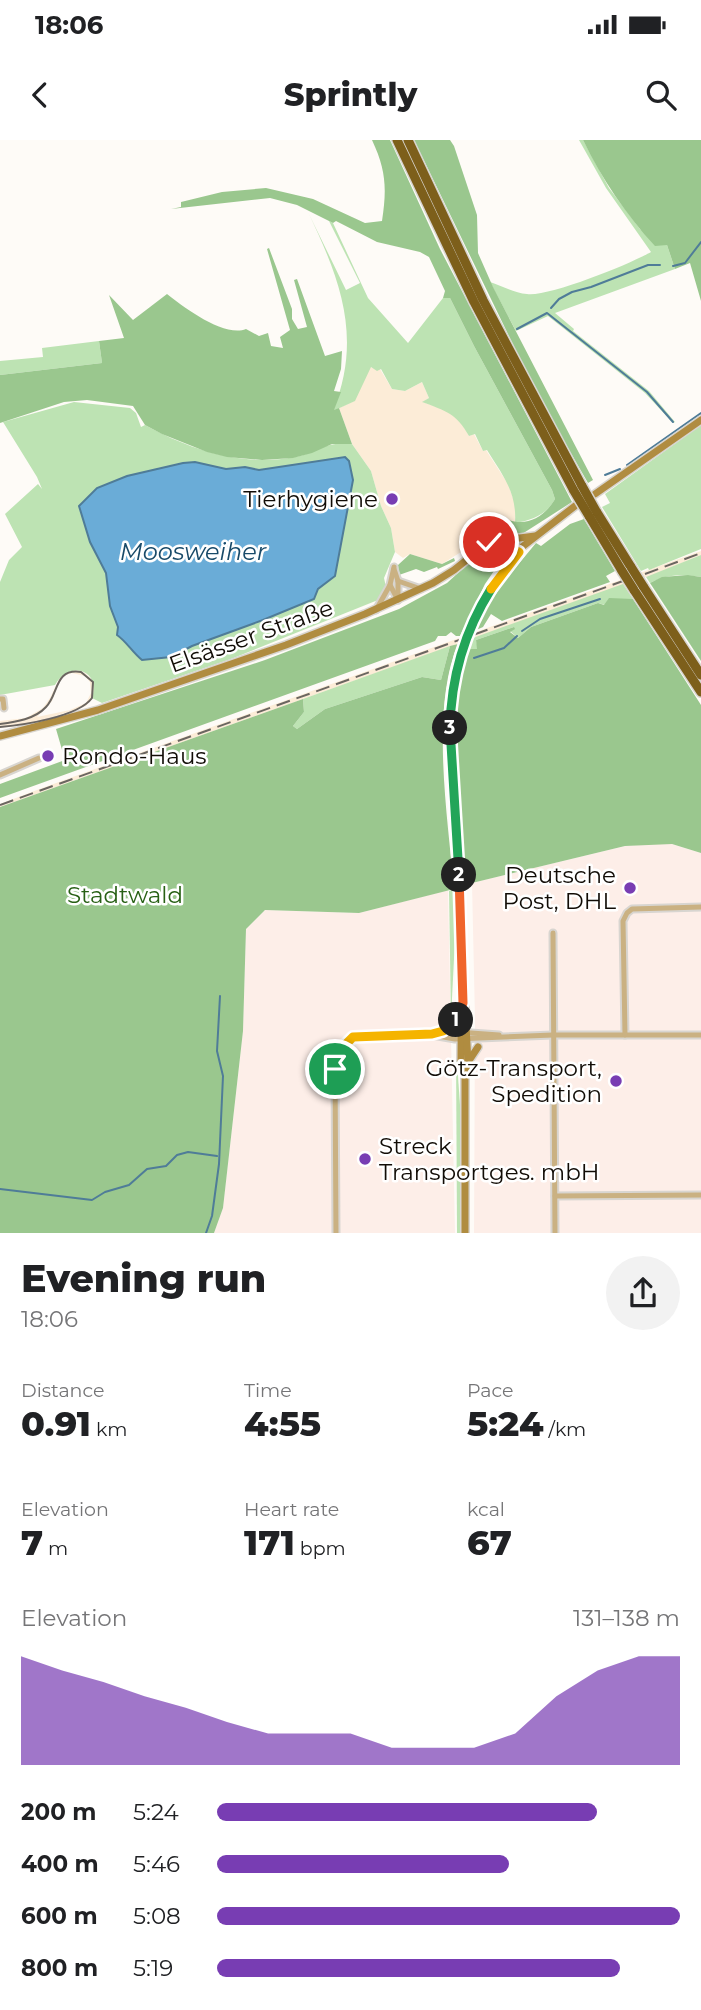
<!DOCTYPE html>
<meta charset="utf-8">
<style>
:root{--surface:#fff;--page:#f2f2f2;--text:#202124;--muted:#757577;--accent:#783db3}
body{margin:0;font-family:Montserrat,sans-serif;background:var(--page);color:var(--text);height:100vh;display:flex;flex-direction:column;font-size:26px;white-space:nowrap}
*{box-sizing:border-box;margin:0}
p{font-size:23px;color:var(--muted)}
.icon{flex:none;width:38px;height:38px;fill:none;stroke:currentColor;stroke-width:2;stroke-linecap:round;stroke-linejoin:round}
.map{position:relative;height:1093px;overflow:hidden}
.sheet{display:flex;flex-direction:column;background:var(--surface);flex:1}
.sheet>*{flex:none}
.pin{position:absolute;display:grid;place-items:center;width:60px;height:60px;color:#fff;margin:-30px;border:4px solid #fff;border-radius:50%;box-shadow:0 2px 7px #0007}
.km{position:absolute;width:35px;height:35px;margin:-18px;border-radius:50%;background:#222;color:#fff;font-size:19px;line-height:35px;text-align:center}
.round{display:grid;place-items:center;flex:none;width:74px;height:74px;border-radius:37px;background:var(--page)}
.headline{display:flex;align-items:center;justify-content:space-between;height:119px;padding:0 21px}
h1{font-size:38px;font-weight:800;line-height:52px}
.metrics{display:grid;grid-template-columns:repeat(3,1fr);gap:10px;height:119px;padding:7px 21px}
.metrics div{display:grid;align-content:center}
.metrics b{font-size:35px;font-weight:800}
.metrics small{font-size:19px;font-weight:400}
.metrics p{font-size:19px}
.chart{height:196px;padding:14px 21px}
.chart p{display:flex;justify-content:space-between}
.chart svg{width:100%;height:126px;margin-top:7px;fill:var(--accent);opacity:.7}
ul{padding:0 21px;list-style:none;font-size:23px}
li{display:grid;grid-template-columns:112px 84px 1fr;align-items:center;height:52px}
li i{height:18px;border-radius:9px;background:var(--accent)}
.status{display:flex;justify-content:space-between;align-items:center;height:49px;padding:0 35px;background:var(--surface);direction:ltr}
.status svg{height:19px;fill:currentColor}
header{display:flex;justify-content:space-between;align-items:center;height:91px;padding:0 21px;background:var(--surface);font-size:32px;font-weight:800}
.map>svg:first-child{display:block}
.built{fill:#fcecd7;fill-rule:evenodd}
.industrial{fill:#fdeee8}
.green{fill:#bde3b3;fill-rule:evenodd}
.forest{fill:#9ac78e}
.water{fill:#6aacd7;stroke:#4f7c98;stroke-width:2}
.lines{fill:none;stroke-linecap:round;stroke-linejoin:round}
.stream{stroke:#4f7c98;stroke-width:2}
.street-casing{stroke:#d8d5d0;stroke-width:9}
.secondary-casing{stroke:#d8d5d0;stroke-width:10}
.highway-casing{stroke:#d8d5d0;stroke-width:12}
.street{stroke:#cab182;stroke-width:5}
.secondary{stroke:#b08c40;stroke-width:7}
.highway{stroke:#7d5f1b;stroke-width:9}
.tram{stroke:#6b6661;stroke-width:2}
.rail{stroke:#6b6661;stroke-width:2;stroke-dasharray:14 7;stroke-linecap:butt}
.secondary-bridge-casing{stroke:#d8d5d0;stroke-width:10;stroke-linecap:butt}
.highway-bridge-casing{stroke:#d8d5d0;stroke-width:12;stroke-linecap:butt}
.secondary-bridge{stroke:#b08c40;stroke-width:7}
.highway-bridge{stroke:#7d5f1b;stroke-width:9}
.split-1-casing{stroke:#fff;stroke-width:14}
.split-2-casing{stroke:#fff;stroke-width:14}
.split-3-casing{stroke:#fff;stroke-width:14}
.split-4-casing{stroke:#fff;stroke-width:14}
.split-5-casing{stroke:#fff;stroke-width:14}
.split-1{stroke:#f5b400;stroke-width:9}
.split-2{stroke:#f0652b;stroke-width:9}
.split-3{stroke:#22a559;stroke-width:9}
.split-4{stroke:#22a559;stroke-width:9}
.split-5{stroke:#f5b400;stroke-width:9}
.poi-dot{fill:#783db3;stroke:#fff;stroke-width:2.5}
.labels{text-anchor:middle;stroke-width:5;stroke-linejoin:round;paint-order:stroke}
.poi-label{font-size:23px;fill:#110c06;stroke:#fff;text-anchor:end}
.street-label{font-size:23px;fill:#110c06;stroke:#fff}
.park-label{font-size:23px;fill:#276014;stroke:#fff}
.water-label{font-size:24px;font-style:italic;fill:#184a69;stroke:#fff}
</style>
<div class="status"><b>18:06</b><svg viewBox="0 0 49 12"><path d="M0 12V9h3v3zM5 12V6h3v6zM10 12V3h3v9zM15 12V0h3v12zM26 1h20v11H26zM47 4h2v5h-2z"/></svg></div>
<header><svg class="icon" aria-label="back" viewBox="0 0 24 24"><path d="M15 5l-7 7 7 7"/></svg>Sprintly<svg class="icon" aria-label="search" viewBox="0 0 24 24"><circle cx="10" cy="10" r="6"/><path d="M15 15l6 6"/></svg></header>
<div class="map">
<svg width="701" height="1093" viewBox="0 0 701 1093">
<rect width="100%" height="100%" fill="#fefbf7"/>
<!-- built -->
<g class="built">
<polygon points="370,227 380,229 392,249 405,251 422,242 429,258 423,262 451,272 461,282 469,296 474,294 483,311 486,310 508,344 516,366 515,383 499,388 442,424 410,414 403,418 395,412 391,388 381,366 371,331 352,304 339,268 354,261"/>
<polygon points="701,411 701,415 660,432 0,667 0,664 45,647"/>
<path d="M73 530 85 533 94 542V555L86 566 31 584 0 588V581L26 578 43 568 50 558 60 537ZM72 533 85 536 90 542 91 553 86 563 70 570 37 577 52 561 59 541 65 535Z"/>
</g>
<!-- industrial -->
<g class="industrial">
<polygon points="651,704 672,704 701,713 701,1093 474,1093 475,879 472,743 625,706"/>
<polygon points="448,750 455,1093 214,1093 223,1068 243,891 246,789 265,770 359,773"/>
</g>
<!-- green -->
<g class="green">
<path d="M579 0H583L609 48 640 89 667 105 675 129 555 173 574 189 573 191 649 251 675 282 673 283 645 253 548 176 516 191 490 142C502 146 515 153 527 154 549 157 630 124 651 112L606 48Z"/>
<path d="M308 72 346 150 360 143 329 81 333 83 368 158 408 203 443 158H450L474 206 552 350 555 359C546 375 533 380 515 383 517 352 503 336 487 310L483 311 475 294 469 296C456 273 446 271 422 262L429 258 422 242 405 251 392 249 381 229 377 231 371 227 355 261 333 271C363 197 340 139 308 72Z"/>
<polygon points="99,201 102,223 0,235 0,221 43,217 42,208"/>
<path d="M74 262 130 268 136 273 141 287 145 285C191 310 242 327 295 317 308 315 318 308 330 305 337 303 345 304 352 304L371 331 381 366 391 388 395 412 384 438 386 447 378 460 231 519 102 563 92 558C101 529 69 520 55 545L0 555V442L9 420 22 407 5 374 38 344 42 349 37 337 3 282ZM345 317 335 436 318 449 314 459 263 480 192 506 171 517 130 509 127 503 117 495 118 487 110 466 106 433 90 402 86 386 174 326C196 319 204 327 225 329 236 330 247 328 259 330Z"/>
<polygon points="701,285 701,409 649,430 648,428 641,431 602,367 610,363 605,354"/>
<path d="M701 415V437C682 434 667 434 650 443L646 437Z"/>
<polygon points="623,444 633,459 609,459 605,465 598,463 531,487 518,498 510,491 514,487 476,500 478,509 466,509 470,499"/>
<polygon points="450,506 441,540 422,537 325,569 297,589 293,586 304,572 303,559"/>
<polygon points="454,749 455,799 451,878 449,751"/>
<polygon points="456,908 461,979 462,1093 457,1093"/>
</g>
<!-- forest -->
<g class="forest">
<path d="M372 0H390L440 109 572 362 522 394 514 396 491 394 504 378C525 388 544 378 555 359L552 350 474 206 450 158H443L445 151 429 117 420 112 377 102 336 81 333 83 297 65 270 58 171 69 181 67V62L222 52 266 48 313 59 365 83 382 81C387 48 386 30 372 0Z"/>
<polygon points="414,0 450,0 454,6 477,75 478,113 493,147 593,340 588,343 537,254"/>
<path d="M583 0H701V161L690 123 675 129 667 105 655 106C626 75 602 39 583 0Z"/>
<path d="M269 108 292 169V179L298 189 307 187 294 140 297 139 325 216 342 211 341 229 334 251 341 252 334 270 339 268 352 304H332L312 313 293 318 262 320 227 317 207 312 162 294 145 285 133 266 87 260 64 262 0 283V235L102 223 99 201 124 198 109 155 133 180 167 154C183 167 225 198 246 189L259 196 268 193 271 206 283 208 280 197 290 190 267 109Z"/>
<polygon points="584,379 615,431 606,436 610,442 502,481 491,474 483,487 474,491 493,455 536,403 541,406 570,384"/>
<polygon points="491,406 505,410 505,415 485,444 460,496 456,496 451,492 446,496 438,496 435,501 0,658 0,644 65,620 56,589 265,520 399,469 447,443 480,413"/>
<polygon points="410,414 442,424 454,418 455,421 438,429 437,427 424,432 416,429 399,435 398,425"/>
<polygon points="688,435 701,437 701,521 650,443 662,437"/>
<path d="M609 458 633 459 701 565V713L672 704 625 706 472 743 464 741C461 665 443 583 466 509H477L476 500 514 487 515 489 510 492 518 498 531 487 598 463 604 465Z"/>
<path d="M458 504C430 569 448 678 454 749L359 773 265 770 246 789 243 891 223 1068 214 1093H0V667L303 559 304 572 293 586 297 589 325 569 422 537 441 540 450 506Z"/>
</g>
<!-- water -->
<path class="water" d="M345 317 349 321 353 340 335 436 318 449 314 459 263 480 192 506 171 517 142 520C132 512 127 502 117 495L118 487 110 466 106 433 90 402 79 366 97 348 127 336 183 323 195 322 226 329 245 327 259 330Z"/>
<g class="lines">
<!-- stream -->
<g class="stream">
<polyline points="673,126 685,123 701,102"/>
<polyline points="551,168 559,159 572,152 591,147 648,125 660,125"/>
<polyline points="517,189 547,173 647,252 673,282"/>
<polyline points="627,325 701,273"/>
<polyline points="605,335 620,329"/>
<polyline points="522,491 540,479 600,459"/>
<polyline points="474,518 504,508 517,496"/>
<polyline points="0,1049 92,1060 105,1052 129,1045 147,1029 166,1026 177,1015 188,1012 217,1016"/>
<polyline points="206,1093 212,1076 219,1024 223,936 217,911 220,856"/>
</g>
<defs>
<g id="street">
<polyline points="394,427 390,445 398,460"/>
<polyline points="394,429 398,441 398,460"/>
<polyline points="398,441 421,449"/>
<polyline points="376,470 390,445"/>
<polyline points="0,559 3,559 4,568"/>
<polyline points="0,635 39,618"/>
<polyline points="553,793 555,1093"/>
<polyline points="443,891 499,895"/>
<polyline points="432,895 455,899 553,895 701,895"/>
<polyline points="625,895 623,781 627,773 632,769 701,767"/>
<polyline points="555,1056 701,1055"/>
<path d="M336 1093 335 929C338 893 358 895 387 895 402 895 417 895 432 894L443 891 453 884"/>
</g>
<g id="secondary">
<polyline points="595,354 701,280"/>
<polyline points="500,401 519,412"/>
<polyline points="472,483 506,423 513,414 575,366"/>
<path d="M460 515C440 595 457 679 461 760 464 813 461 866 461 920L465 931"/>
<polyline points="0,596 98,570 286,505 365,474 433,443 454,430 489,402 535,396"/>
<polyline points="453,884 460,870"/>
<polyline points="468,922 478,907"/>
<polyline points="465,1093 465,931 468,923 465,867"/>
</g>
<g id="highway">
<polyline points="397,0 474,162 574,351"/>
<polyline points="408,0 483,160 582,346"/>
<polyline points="596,371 631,427"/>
<polyline points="589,376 622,431"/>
<polyline points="643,446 701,535"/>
<polyline points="634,450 701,552"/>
</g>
</defs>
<!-- street casing -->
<use href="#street" class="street-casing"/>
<!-- secondary casing -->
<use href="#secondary" class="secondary-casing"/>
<!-- highway casing -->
<use href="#highway" class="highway-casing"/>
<!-- street -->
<use href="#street" class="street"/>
<!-- secondary -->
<use href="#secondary" class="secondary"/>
<!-- highway -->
<use href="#highway" class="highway"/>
<!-- tram -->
<path class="tram" d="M0 584C16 582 35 579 46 567 59 554 54 528 81 532L93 542 92 558C78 577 23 585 0 587"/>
<!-- rail -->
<g class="rail">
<polyline points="645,434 701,413"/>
<polyline points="0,665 623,441"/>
</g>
<defs>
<polyline id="secondary-bridge" points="460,515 472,483"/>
<g id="highway-bridge">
<polyline points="582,346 596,371"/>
<polyline points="574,351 589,376"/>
<polyline points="631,427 643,446"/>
<polyline points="622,431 634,450"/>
</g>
</defs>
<!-- secondary-bridge casing -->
<use href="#secondary-bridge" class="secondary-bridge-casing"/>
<!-- highway-bridge casing -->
<use href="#highway-bridge" class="highway-bridge-casing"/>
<!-- secondary-bridge -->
<use href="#secondary-bridge" class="secondary-bridge"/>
<!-- highway-bridge -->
<use href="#highway-bridge" class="highway-bridge"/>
</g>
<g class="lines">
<defs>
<polyline id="split-1" points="335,929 339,911 353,897 432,894 443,891 456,880"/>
<polyline id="split-2" points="456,880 463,863 459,735"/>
<polyline id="split-3" points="450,588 459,735"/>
<path id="split-4" d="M450 588C451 538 464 492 491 449"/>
<polyline id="split-5" points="489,402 500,401 510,408 519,412 491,449"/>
</defs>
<!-- split-1 casing -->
<use href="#split-1" class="split-1-casing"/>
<!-- split-2 casing -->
<use href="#split-2" class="split-2-casing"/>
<!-- split-3 casing -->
<use href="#split-3" class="split-3-casing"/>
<!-- split-4 casing -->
<use href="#split-4" class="split-4-casing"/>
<!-- split-5 casing -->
<use href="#split-5" class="split-5-casing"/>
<!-- split-1 -->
<use href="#split-1" class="split-1"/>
<!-- split-2 -->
<use href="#split-2" class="split-2"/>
<!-- split-3 -->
<use href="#split-3" class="split-3"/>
<!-- split-4 -->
<use href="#split-4" class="split-4"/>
<!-- split-5 -->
<use href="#split-5" class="split-5"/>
</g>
<!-- markers -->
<g class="poi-dot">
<circle cx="392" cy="359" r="7"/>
<circle cx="48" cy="616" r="7"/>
<circle cx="630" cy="748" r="7"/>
<circle cx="616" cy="941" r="7"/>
<circle cx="365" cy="1019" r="7"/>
</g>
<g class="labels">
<!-- poi labels -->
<g class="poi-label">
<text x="378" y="367">Tierhygiene</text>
<text x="62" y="624" text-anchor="start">Rondo-Haus</text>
<text x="616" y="743">Deutsche<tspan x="616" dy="26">Post, DHL</tspan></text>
<text x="602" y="936">Götz-Transport,<tspan x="602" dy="26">Spedition</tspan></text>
<text x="379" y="1014" text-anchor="start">Streck<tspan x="379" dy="26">Transportges. mbH</tspan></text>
</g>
<!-- street labels -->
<g class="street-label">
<text transform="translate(251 496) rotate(-20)" y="8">Elsässer Straße</text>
</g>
<!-- park labels -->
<g class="park-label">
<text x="125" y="763">Stadtwald</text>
</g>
<!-- water labels -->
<g class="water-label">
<text x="193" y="420">Moosweiher</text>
</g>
</g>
</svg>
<div class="pin" style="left:335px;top:929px;background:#1e9e55"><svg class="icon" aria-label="arrive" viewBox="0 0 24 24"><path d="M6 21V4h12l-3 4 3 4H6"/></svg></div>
<div class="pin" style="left:489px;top:402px;background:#d93025"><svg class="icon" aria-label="check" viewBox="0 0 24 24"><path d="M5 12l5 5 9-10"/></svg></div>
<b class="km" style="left:456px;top:880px">1</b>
<b class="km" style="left:459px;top:735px">2</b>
<b class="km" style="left:450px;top:588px">3</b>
</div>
<section class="sheet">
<div class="headline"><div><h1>Evening run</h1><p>18:06</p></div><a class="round"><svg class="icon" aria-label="share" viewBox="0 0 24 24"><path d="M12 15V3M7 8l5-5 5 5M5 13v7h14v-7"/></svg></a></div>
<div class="metrics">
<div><p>Distance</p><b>0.91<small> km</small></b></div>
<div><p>Time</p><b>4:55</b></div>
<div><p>Pace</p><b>5:24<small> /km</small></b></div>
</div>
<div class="metrics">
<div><p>Elevation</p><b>7<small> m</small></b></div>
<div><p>Heart rate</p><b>171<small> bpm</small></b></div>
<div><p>kcal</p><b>67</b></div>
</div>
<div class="chart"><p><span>Elevation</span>131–138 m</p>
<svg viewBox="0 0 160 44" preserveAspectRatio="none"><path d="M0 44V6L10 11L20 15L30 20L40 24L50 29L60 33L70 33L80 33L90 38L100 38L110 38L120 33L130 20L140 11L150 6L160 6V44z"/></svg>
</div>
<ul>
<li><b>200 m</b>5:24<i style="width:82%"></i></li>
<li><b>400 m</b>5:46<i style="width:63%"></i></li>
<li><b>600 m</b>5:08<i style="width:100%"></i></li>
<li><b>800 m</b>5:19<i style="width:87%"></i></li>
</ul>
</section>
